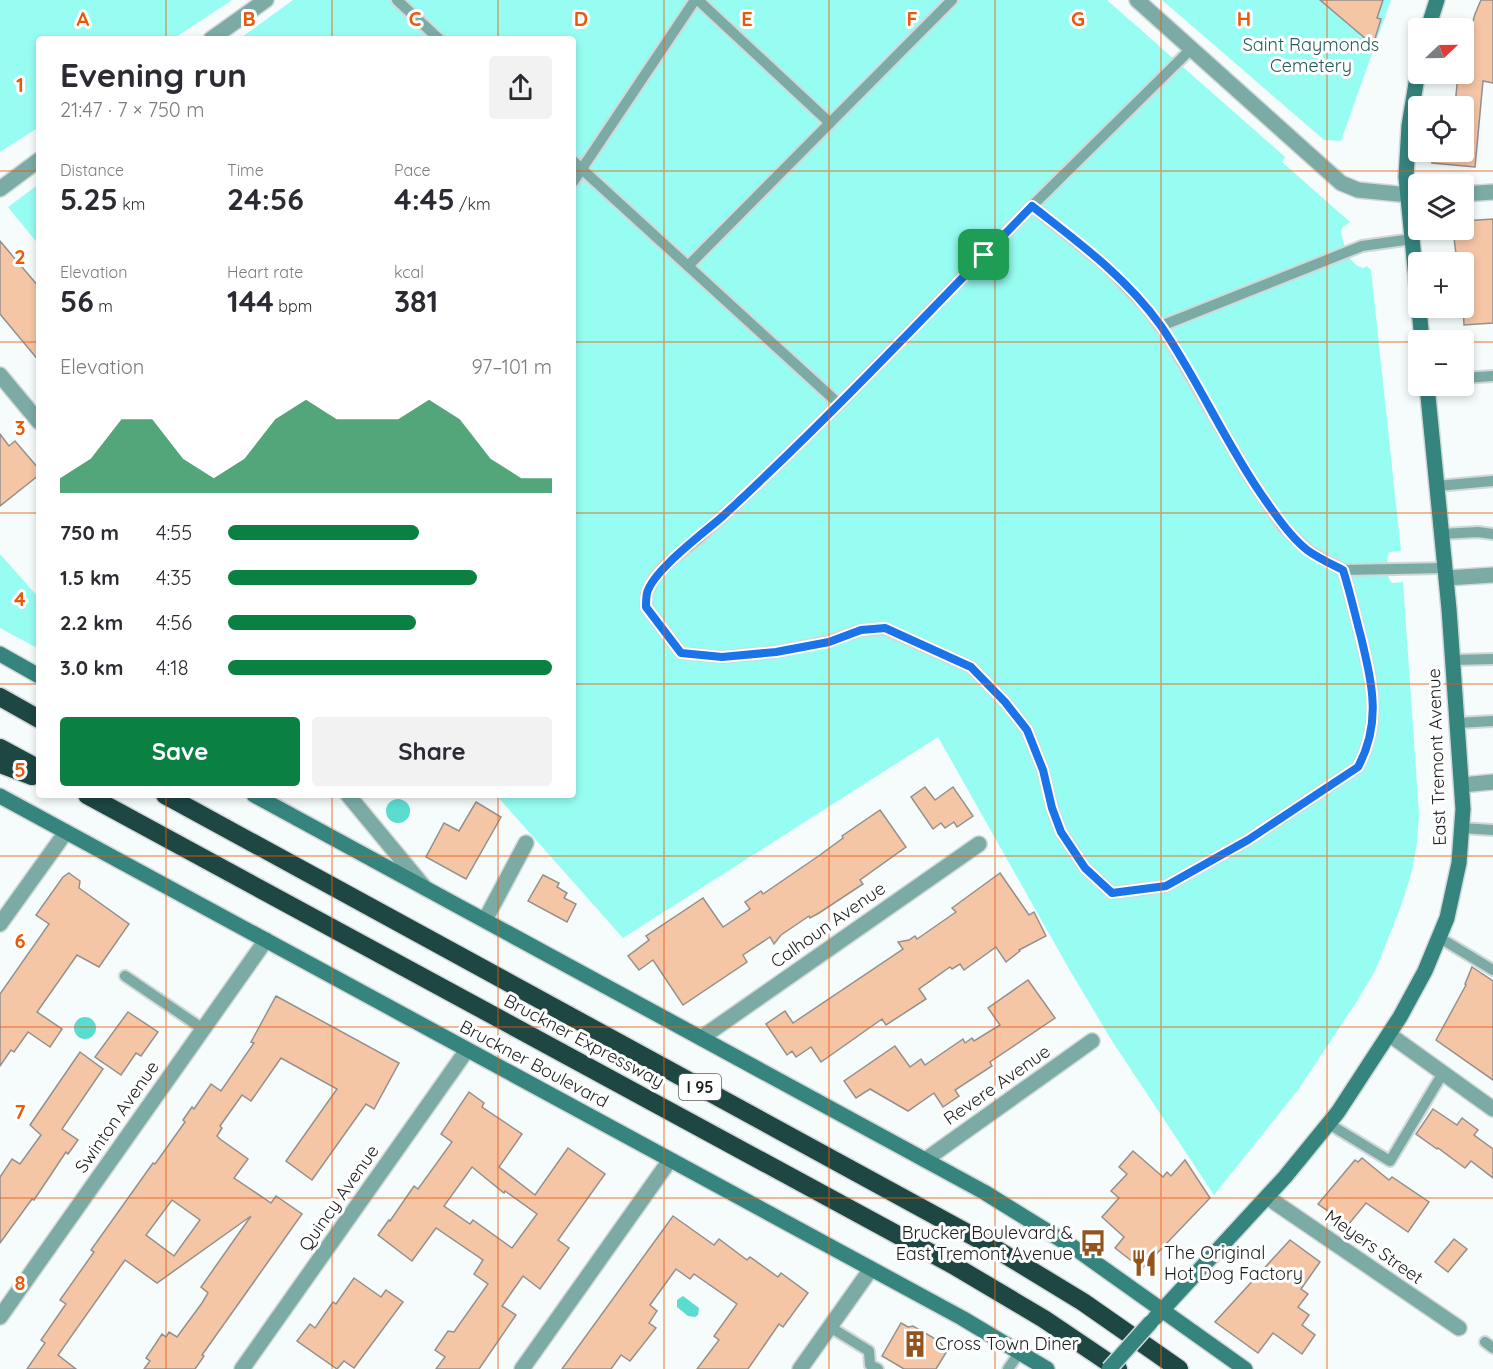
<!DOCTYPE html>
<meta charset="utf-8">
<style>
:root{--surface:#fff;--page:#f2f2f3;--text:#2b2b33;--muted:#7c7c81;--accent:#0b8043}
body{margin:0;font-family:Quicksand,sans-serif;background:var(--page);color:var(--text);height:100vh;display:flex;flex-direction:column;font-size:22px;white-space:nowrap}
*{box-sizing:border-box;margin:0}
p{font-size:20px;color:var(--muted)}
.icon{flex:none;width:33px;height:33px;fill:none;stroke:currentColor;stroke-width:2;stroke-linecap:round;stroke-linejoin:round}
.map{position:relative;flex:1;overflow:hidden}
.sheet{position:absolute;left:36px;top:36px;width:540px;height:762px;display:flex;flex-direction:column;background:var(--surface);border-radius:6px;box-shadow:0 3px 9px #0003}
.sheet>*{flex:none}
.needle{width:39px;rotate:68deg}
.tools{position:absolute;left:1408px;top:18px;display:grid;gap:12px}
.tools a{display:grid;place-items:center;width:66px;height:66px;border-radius:6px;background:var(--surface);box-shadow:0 3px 9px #0003;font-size:30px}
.pin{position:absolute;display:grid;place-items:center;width:51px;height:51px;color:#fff;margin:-26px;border-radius:12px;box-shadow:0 3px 9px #0006}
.round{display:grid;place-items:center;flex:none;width:63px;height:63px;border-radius:6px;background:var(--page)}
.headline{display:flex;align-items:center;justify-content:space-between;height:102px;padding:0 24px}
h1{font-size:33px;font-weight:800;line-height:45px}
.figures{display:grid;grid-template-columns:repeat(3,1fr);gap:9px;height:102px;padding:6px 24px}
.figures div{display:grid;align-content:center}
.figures b{font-size:30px;font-weight:800}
.figures small{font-size:16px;font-weight:400}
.figures p{font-size:16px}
.chart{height:168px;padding:12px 24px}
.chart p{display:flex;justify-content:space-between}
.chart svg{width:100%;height:108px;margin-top:6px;fill:var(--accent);opacity:.7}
.action{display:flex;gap:12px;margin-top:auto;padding:12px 24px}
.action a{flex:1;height:69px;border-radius:6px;background:var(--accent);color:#fff;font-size:24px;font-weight:800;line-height:69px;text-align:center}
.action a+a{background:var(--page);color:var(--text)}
ul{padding:0 24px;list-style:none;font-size:20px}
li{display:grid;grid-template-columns:96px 72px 1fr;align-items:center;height:45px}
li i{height:15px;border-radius:8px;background:var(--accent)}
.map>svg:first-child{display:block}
.green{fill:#97fdf3}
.water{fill:#5bdcd1}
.building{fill:#f5c6a6;stroke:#95908d;stroke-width:1.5;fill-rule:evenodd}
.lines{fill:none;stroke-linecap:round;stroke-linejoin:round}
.lane-casing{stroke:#d2d8d8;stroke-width:14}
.street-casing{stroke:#d2d8d8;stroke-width:18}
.secondary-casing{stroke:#d2d8d8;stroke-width:18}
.highway-casing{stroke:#d2d8d8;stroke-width:21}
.lane{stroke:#7caba6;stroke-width:10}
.street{stroke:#7caba6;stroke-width:15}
.secondary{stroke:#35847e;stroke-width:15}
.highway{stroke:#1e4643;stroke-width:18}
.secondary-bridge-casing{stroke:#d2d8d8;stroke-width:18;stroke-linecap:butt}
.secondary-bridge{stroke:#35847e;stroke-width:15}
.route-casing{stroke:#fff;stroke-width:12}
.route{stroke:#1a73e8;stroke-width:8}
.grid{fill:none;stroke:#e8590c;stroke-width:1.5;stroke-opacity:0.55}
.labels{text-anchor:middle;stroke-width:6;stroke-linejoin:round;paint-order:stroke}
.shield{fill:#fff;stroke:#606262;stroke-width:1.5}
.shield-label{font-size:16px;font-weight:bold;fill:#1c1e1e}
.park-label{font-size:18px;fill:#275d58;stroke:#fff}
.street-label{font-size:18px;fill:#1c1e1e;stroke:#fff}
.poi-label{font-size:18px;fill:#1c1e1e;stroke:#fff;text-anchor:start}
.grid-label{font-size:20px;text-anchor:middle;font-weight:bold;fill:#e8590c;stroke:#fff;stroke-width:6;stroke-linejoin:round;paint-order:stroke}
</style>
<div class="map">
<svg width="1493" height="1369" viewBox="0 0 1493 1369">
<rect width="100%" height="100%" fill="#f5fcfb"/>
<!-- green -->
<g class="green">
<polygon points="0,0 232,0 173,39 39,39 39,127 0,152"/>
<path d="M293 0H1107L1285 157 1282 162 1350 222 1342 228 1341 232C1344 246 1348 264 1363 268L1367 266 1371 270 1401 551 1389 552C1386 560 1386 577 1392 583L1403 582 1419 814 1417 842 1412 871 1401 906 1376 969 1357 1001 1298 1090 1214 1195 1112 1041 1069 969 938 737 623 938 496 795H573V39H239Z"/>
<polygon points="1162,0 1391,0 1341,141 1324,140"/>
<polygon points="39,184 39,245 8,207"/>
<polygon points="0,554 39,598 39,649 0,628"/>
</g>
<!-- water -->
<g class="water">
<circle cx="398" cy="811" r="12"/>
<circle cx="85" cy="1028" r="11"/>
<polygon points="683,1296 699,1308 698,1315 695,1317 688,1316 677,1307 677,1300"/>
</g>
<!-- building -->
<g class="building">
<polygon points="1320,0 1383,0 1377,18 1381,19 1373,45"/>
<polygon points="1481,0 1493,0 1493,83 1483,81 1475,167 1432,163 1432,152 1464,152 1464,106 1455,106 1458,74 1464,74 1464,53 1475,14"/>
<polygon points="1493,219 1493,323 1464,325 1463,308 1464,262 1457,262 1453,230 1464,230 1464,221"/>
<polygon points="0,241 39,287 39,361 0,314"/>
<polygon points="0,434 9,446 15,441 39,469 39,475 0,506"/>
<polygon points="925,787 935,800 953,787 973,816 957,827 954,822 945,828 941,823 933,829 911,797"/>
<polygon points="476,802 501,817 466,879 426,857 444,823 459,831"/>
<polygon points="880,810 906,847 860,880 863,884 819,913 810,918 809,916 781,935 774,944 770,937 743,955 747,962 683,1005 653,960 639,970 628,956 649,940 646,936 703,898 723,927 750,909 745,902 761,891 763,894 820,855 843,838 842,836"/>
<polygon points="69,873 80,881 79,888 129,924 99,967 77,955 37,1012 62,1029 50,1047 28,1032 14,1052 11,1050 0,1066 0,994 49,924 36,915 63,877"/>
<polygon points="1000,873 1029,915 1034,912 1046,936 1019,950 1020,951 1006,962 996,947 964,970 960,964 952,969 950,967 919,989 926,999 886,1025 882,1019 821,1062 811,1047 796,1057 792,1051 787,1055 766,1024 785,1011 793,1023 903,949 898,942 909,940 915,936 917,939 956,912 952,908"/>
<polygon points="543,875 559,883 557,887 567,893 564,898 576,904 567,922 528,901"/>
<polygon points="1472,967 1493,981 1493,1080 1436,1040 1466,985 1465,984"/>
<polygon points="1028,980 1055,1018 990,1062 992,1066 955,1090 959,1096 943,1107 934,1093 908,1111 870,1089 856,1098 844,1081 895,1046 910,1067 921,1059 925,1065 963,1039 965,1043 972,1038 974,1041 1000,1025 988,1008"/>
<path d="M276 996 399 1063 374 1109 366 1104 312 1180 286 1161 337 1089 281 1058 251 1101 242 1095 220 1126 222 1128 217 1136 220 1139 248 1159 234 1178 271 1203 276 1196 302 1214 202 1355 204 1356 195 1369H144L150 1361 146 1358 162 1334 166 1337 169 1332 177 1337 202 1303 208 1293 201 1287 251 1216 157 1283 125 1260 58 1355 76 1369H27L45 1343 41 1340 66 1304 60 1300 94 1252 91 1250 153 1163 155 1164 185 1122 183 1120 192 1107 194 1109 211 1084 221 1091 254 1043 251 1042ZM172 1200 200 1220 174 1256 146 1235Z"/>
<polygon points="128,1012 158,1032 141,1056 136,1053 121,1075 95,1057"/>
<polygon points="80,1052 103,1069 62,1129 78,1140 68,1154 66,1152 34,1200 32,1199 0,1243 0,1177 12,1159 20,1164 41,1135 30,1125"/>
<path d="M469 1092 484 1103 482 1107 522 1134 499 1167 535 1195 568 1148 605 1174 558 1240 569 1248 540 1289 523 1276 502 1306 516 1315 479 1369H436L445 1357 435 1350 448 1331 454 1332 488 1284 474 1274 483 1260 436 1228 412 1261 378 1235 389 1220 390 1221 414 1186 418 1189 452 1142 441 1134ZM472 1167 504 1193 505 1191 537 1214 512 1248 473 1220 470 1224 444 1206Z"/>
<polygon points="1433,1109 1457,1125 1462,1118 1478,1130 1474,1135 1493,1149 1493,1178 1471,1161 1465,1168 1438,1148 1437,1149 1416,1134"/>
<polygon points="1133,1151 1163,1177 1167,1172 1171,1176 1185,1160 1210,1198 1142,1269 1115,1248 1124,1237 1102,1217 1119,1198 1111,1191 1127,1174 1119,1167"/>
<polygon points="1362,1158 1389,1180 1392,1177 1429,1202 1408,1232 1366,1203 1348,1225 1318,1204 1355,1160 1358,1162"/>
<polygon points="673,1216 714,1245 719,1239 747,1260 750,1257 778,1277 781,1273 808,1293 783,1327 779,1324 748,1369 697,1369 719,1340 714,1336 737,1304 694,1274 690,1279 676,1269 650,1305 657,1311 649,1323 656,1328 630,1361 621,1355 611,1369 562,1369"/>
<polygon points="1454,1239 1467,1249 1448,1272 1435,1262"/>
<polygon points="1290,1240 1320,1262 1301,1289 1308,1294 1298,1307 1309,1315 1302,1325 1315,1335 1302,1354 1273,1333 1258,1353 1215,1322"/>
<polygon points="354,1278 381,1297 386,1290 403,1302 354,1368 344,1361 337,1369 297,1341 310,1324 315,1328 333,1302 336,1304"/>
<polygon points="901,1323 908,1327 913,1326 939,1341 947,1351 936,1369 904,1369 882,1356"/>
</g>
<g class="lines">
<defs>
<g id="lane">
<polyline points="397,0 439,39"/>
<polyline points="698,0 830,123"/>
<path d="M1191 49 1032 206 839 404 752 489 698 539 664 566 653 580 647 593 646 607 681 653 722 657 776 652 829 641 861 630 885 629 971 667 1005 702 1027 730 1043 770 1052 808 1061 832 1085 868 1112 893 1166 886 1248 840 1358 767C1382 722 1372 684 1361 637 1355 615 1350 592 1343 570"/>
<polyline points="573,161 839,404"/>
<polyline points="573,182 695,0"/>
<polyline points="1032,206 1107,267 1149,311 1170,341 1248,475 1283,527 1308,550 1343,570 1446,568"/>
<polyline points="688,266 952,0"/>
<polyline points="1161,326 1362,246 1412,239"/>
<polyline points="1464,378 1493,376"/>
<polyline points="1437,486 1493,481"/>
<polyline points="1442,534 1478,532 1493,534"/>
<polyline points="1453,660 1493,659"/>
<polyline points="1457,723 1493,721"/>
<polyline points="1462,828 1493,830"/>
<polyline points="1440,938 1493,970"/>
<polyline points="125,976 203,1029"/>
<polyline points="1329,1124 1390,1161 1443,1073"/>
<polyline points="830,1327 869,1351 870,1365 878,1369"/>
<polyline points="1485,1342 1493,1348"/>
<polyline points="1008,1369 1020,1352"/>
</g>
<g id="street">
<polyline points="1137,0 1341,183 1358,190 1419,196"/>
<polyline points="211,39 266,0"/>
<polyline points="0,189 39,160"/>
<polyline points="1464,194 1493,192"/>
<polyline points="0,375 39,422"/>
<polyline points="1447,578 1493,575"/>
<polyline points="1462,785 1493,782"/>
<polyline points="348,795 425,888"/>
<polyline points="485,920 526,843"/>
<polyline points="0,924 66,832"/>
<polyline points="1390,1035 1493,1109"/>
<polyline points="701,1038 979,844"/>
<polyline points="925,1160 1092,1041"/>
<polyline points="1267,1197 1459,1328"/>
<polyline points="0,1317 266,940"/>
<polyline points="242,1369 467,1050"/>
<polyline points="522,1369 670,1160"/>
<polyline points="800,1369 871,1269"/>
</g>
<g id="secondary">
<polyline points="1428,28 1437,0"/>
<polyline points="1419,65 1409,126 1406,177 1422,340"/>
<polyline points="0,654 39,676"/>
<polyline points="254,795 984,1192 1076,1249 1245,1369"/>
<polyline points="0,796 962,1318 1047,1369"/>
<polyline points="1155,1318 1285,1177 1338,1112 1400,1017 1425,971 1447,918 1459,863 1463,809 1449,609 1427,386"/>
</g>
<g id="highway">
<polyline points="0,697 39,719"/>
<polyline points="0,748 39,769"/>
<polyline points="0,764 32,776"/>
<polyline points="87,795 953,1265 1044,1319 1118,1369"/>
<polyline points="165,795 991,1246 1083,1302 1179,1369"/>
</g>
</defs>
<!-- lane casing -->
<use href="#lane" class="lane-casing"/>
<!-- street casing -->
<use href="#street" class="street-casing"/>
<!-- secondary casing -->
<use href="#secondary" class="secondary-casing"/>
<!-- highway casing -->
<use href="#highway" class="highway-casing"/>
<!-- lane -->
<use href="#lane" class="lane"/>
<!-- street -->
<use href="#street" class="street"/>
<!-- secondary -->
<use href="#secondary" class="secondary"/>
<!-- highway -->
<use href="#highway" class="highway"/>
<defs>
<polyline id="secondary-bridge" points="1109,1369 1151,1322"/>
</defs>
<!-- secondary-bridge casing -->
<use href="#secondary-bridge" class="secondary-bridge-casing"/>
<!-- secondary-bridge -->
<use href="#secondary-bridge" class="secondary-bridge"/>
</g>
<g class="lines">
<defs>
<path id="route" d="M1032 206C1078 242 1126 277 1161 326 1198 380 1224 440 1261 494 1275 514 1288 534 1307 550 1318 558 1331 564 1343 570 1350 592 1355 615 1361 637 1372 684 1382 722 1358 767L1248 840 1166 886 1112 893 1085 868 1061 832 1052 808 1043 770 1027 730 1005 702 971 667 885 628 861 630 829 642 776 652 722 657 681 653 646 607C646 603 646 598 647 593 653 570 704 533 723 516 830 417 930 311 1032 206Z"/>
</defs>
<!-- route casing -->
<use href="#route" class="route-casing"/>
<!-- route -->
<use href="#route" class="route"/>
</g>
<!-- grid -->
<path class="grid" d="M166 0V39M332 0V39M498 0V39M664 0V1369M829 0V1369M995 0V1369M1161 0V1369M1327 0V1369M0 171H39M573 171H1493M0 342H39M573 342H1419M1464 342H1493M0 513H39M573 513H1493M0 684H39M573 684H1493M166 795V1369M332 795V1369M498 795V1369M0 856H1493M0 1027H1493M0 1198H1493"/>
<!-- icons -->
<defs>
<symbol id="bus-bare" viewBox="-9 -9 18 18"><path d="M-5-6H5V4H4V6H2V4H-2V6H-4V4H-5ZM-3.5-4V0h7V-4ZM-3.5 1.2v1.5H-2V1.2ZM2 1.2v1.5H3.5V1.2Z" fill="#93531d" stroke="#fff" stroke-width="2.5" paint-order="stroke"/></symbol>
<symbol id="restaurant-bare" viewBox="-9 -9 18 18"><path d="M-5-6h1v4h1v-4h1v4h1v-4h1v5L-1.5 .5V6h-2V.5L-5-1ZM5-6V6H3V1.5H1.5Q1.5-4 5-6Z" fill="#93531d" stroke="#fff" stroke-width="2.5" paint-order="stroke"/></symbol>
<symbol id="building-bare" viewBox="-9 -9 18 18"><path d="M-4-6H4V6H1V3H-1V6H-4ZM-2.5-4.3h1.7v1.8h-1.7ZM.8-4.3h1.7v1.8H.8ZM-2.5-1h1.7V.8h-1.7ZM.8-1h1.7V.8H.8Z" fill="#93531d" stroke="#fff" stroke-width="2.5" paint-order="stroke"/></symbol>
</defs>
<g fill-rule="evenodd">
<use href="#bus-bare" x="1074" y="1224" width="38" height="38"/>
<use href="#restaurant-bare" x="1125" y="1244" width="38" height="38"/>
<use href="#building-bare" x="896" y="1325" width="38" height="38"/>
</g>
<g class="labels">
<!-- shield labels -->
<rect class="shield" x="679" y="1074" width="42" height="26" rx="4.5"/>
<g class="shield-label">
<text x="700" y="1093">I 95</text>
</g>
<!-- park labels -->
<g class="park-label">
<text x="1311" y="51">Saint Raymonds<tspan x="1311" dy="21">Cemetery</tspan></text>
</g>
<!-- street labels -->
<g class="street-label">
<text transform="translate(1437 757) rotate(-92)" y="6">East Tremont Avenue</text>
<text transform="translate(828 925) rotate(-35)" y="6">Calhoun Avenue</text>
<text transform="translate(584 1041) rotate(28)" y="6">Bruckner Expressway</text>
<text transform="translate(534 1064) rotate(28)" y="6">Bruckner Boulevard</text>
<text transform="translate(997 1085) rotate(-35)" y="6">Revere Avenue</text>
<text transform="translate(117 1117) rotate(-55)" y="6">Swinton Avenue</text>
<text transform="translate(339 1198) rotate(-55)" y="6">Quincy Avenue</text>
<text transform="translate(1374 1247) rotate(35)" y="6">Meyers Street</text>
</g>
<!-- poi labels -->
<g class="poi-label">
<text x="1073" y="1239" text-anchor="end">Brucker Boulevard &amp;<tspan x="1073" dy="21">East Tremont Avenue</tspan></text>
<text x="1164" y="1259">The Original<tspan x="1164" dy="21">Hot Dog Factory</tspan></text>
<text x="935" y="1350">Cross Town Diner</text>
</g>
</g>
<g class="grid-label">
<text x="83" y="26">A</text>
<text x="249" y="26">B</text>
<text x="415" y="26">C</text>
<text x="581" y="26">D</text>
<text x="747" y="26">E</text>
<text x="912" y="26">F</text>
<text x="1078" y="26">G</text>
<text x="1244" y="26">H</text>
<text x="20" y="92">1</text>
<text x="20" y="264">2</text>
<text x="20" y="435">3</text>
<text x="20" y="606">4</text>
<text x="20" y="777">5</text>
<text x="20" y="948">6</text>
<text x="20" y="1119">7</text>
<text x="20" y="1290">8</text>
</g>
</svg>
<div class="tools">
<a><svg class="needle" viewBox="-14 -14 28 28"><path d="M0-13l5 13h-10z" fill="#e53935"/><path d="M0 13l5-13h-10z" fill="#7c7c81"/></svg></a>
<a><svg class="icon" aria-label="locate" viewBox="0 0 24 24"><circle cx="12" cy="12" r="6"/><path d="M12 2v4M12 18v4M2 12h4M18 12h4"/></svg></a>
<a><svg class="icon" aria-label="layers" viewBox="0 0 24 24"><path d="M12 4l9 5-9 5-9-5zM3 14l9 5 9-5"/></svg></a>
<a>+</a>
<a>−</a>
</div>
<div class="pin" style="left:984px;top:255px;background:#1e9e55"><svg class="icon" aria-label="arrive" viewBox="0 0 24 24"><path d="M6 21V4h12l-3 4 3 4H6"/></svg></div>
<section class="sheet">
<div class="headline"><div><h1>Evening run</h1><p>21:47 · 7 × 750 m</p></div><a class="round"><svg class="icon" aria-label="share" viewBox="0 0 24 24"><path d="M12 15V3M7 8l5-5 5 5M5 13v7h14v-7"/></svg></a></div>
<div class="figures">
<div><p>Distance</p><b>5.25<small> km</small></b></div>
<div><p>Time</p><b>24:56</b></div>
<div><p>Pace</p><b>4:45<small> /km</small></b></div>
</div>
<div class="figures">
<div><p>Elevation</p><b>56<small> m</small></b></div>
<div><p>Heart rate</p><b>144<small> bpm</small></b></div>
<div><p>kcal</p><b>381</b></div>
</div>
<div class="chart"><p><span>Elevation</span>97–101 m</p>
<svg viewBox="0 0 160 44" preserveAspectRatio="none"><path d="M0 44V38L10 30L20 14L30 14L40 30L50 38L60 30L70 14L80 6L90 14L100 14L110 14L120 6L130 14L140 30L150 38L160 38V44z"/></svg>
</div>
<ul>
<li><b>750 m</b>4:55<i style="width:59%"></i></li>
<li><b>1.5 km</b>4:35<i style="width:77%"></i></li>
<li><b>2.2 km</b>4:56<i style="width:58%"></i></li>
<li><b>3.0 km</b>4:18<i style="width:100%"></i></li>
</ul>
<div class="action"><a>Save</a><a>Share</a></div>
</section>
</div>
